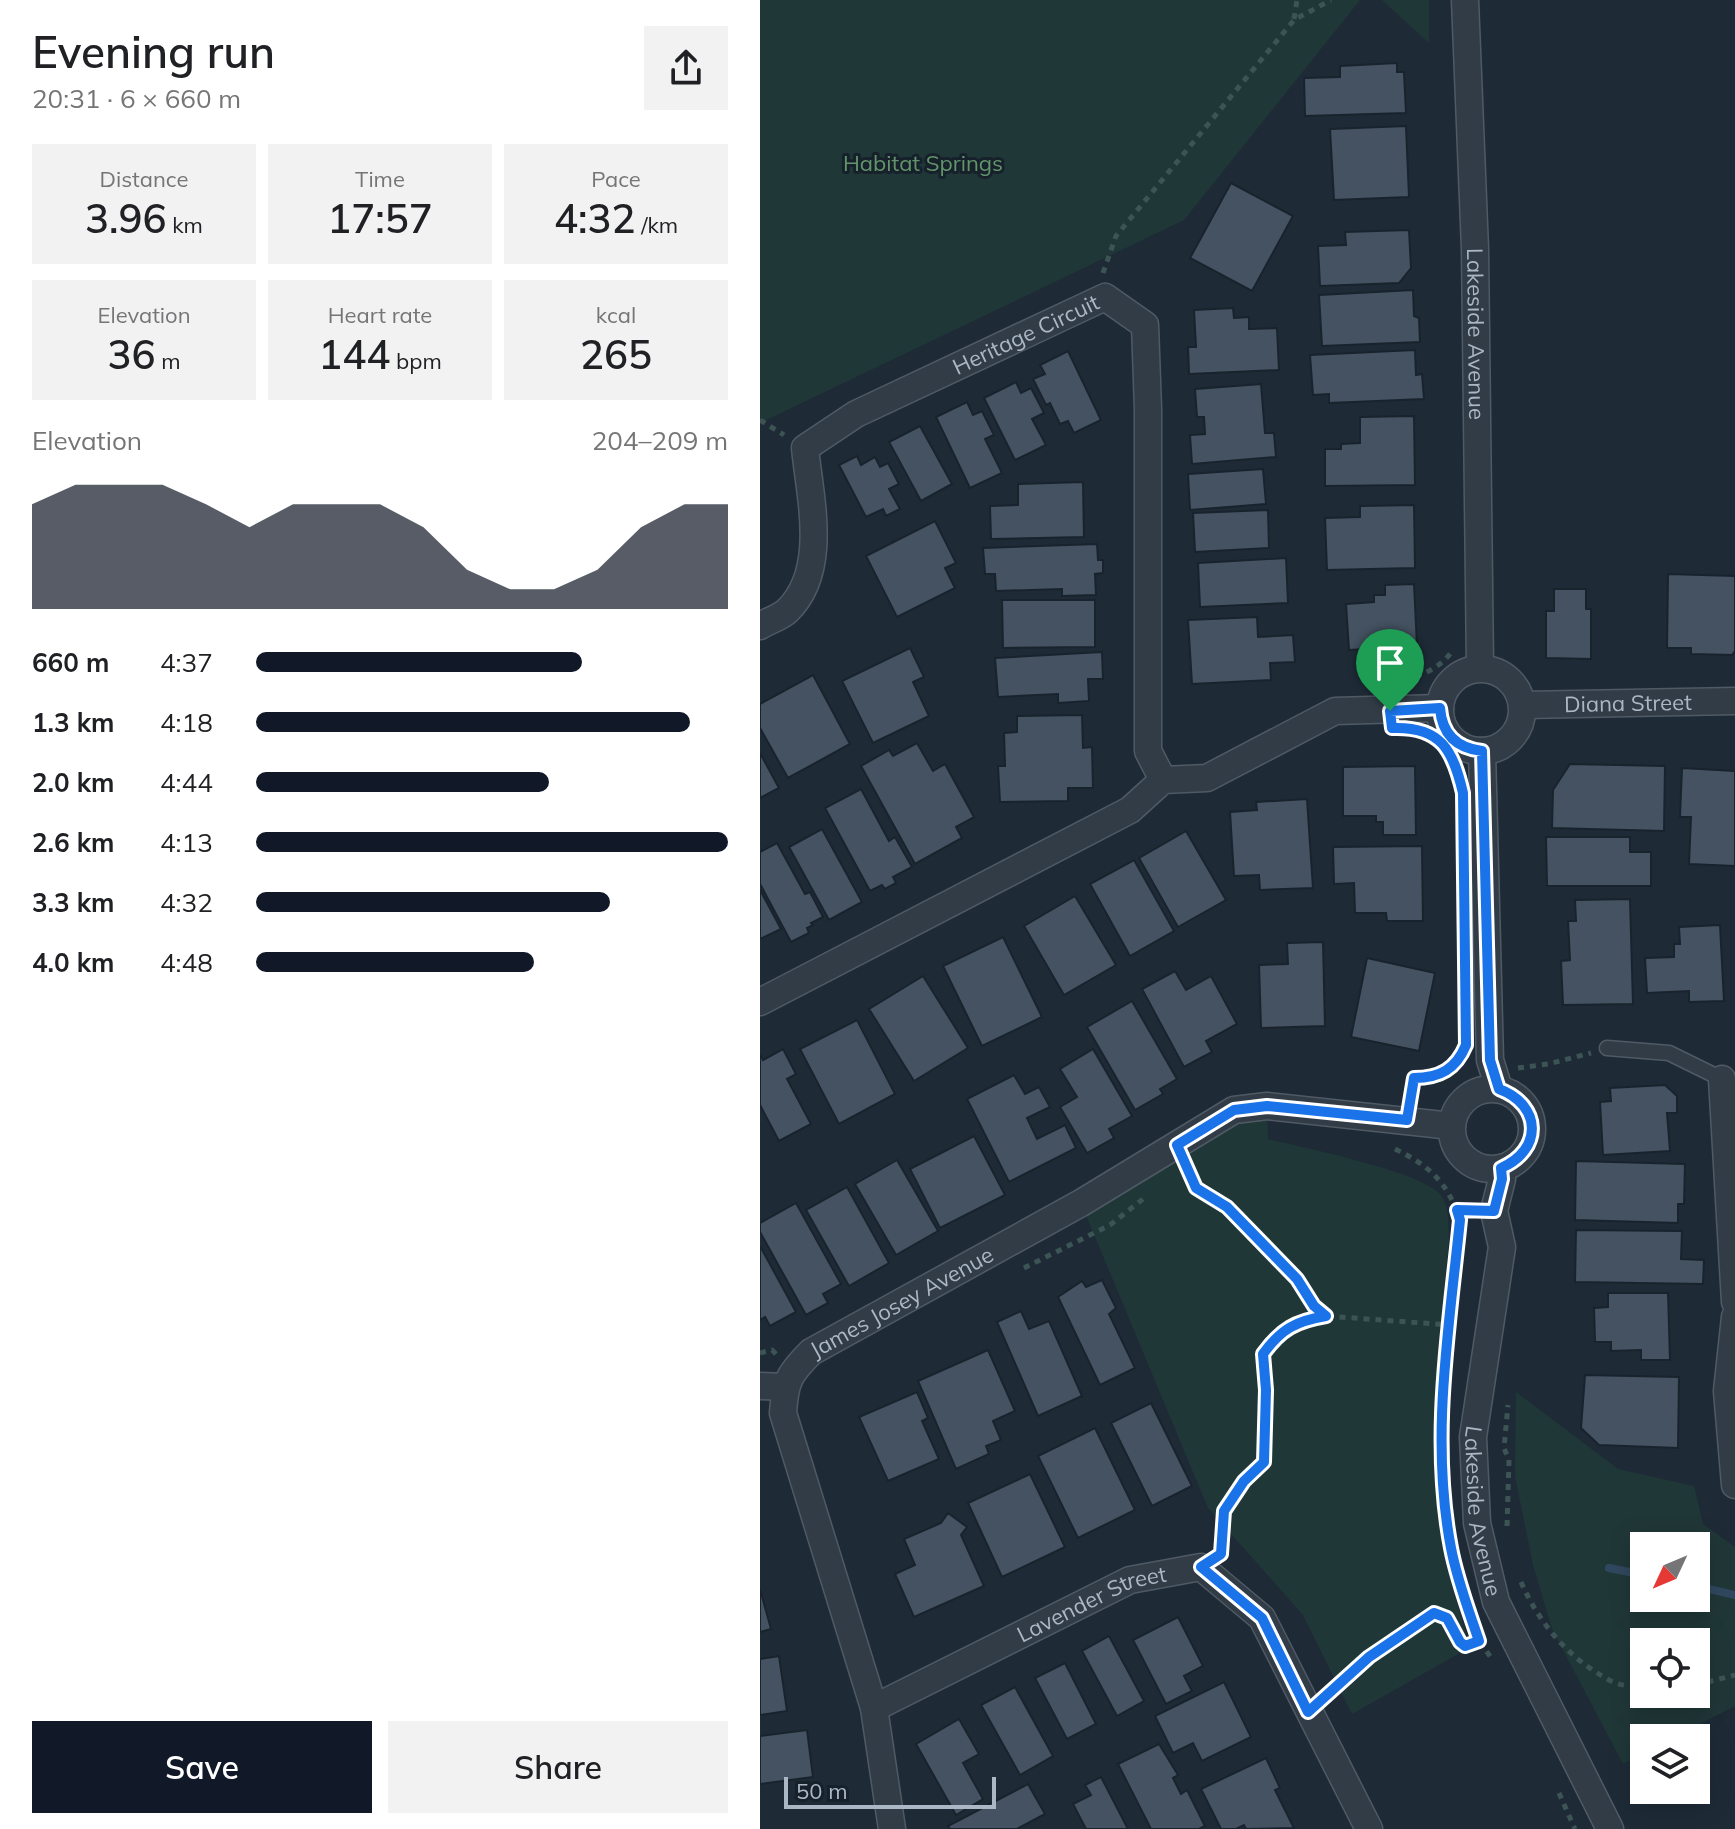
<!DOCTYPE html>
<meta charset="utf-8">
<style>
:root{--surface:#fff;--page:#f2f2f2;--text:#202124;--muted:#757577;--accent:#111827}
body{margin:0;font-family:Mulish,sans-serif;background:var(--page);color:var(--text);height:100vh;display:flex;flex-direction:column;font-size:30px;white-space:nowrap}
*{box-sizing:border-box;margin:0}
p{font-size:26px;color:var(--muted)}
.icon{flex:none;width:44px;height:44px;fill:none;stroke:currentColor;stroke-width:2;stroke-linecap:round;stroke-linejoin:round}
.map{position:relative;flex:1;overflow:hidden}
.drawer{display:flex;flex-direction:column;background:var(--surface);width:760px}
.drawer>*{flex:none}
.needle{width:52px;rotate:226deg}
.controls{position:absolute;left:870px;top:1532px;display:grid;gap:16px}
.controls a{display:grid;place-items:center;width:80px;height:80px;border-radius:0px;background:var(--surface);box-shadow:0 4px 20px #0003;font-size:40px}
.scale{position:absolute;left:24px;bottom:20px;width:212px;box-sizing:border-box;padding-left:8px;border:4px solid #abb7c4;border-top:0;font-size:22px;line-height:28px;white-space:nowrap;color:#abb7c4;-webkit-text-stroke:6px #17212b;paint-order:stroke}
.pin{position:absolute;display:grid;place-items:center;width:68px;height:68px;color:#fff;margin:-82px -34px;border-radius:50% 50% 50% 0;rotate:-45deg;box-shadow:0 0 8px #0007}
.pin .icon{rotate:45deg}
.round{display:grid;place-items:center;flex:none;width:84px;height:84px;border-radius:0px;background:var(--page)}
.summary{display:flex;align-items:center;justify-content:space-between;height:136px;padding:0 32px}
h1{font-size:44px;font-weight:600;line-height:60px}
.figures{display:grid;grid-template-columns:repeat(3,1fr);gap:12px;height:136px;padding:8px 32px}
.figures div{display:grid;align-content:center;border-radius:0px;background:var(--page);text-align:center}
.figures b{font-size:40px;font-weight:600}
.figures small{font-size:22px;font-weight:400}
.figures p{font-size:22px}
.chart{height:224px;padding:16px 32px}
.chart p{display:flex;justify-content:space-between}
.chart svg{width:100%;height:144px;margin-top:8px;fill:var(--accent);opacity:.7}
.cta{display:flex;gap:16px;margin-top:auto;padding:16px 32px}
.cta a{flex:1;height:92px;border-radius:0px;background:var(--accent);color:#fff;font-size:32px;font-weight:600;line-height:92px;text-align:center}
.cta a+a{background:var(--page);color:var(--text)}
ul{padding:0 32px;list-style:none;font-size:26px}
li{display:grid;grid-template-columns:128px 96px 1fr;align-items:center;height:60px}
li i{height:20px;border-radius:10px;background:var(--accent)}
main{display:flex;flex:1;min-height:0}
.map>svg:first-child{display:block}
.green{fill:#203738;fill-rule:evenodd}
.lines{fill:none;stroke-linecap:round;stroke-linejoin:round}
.stream{stroke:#30485f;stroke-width:8}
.building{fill:#445261;stroke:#19232d;stroke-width:2}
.service-casing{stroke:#4f5a65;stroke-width:17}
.minor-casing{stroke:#4f5a65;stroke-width:29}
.path{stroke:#3d5455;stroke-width:5;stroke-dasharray:6 6;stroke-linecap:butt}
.service{stroke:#323c47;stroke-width:14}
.minor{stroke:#323c47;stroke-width:26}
.route-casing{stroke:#fff;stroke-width:16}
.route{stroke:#1a73e8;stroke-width:10}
.labels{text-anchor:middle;stroke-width:6;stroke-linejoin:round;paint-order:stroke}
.park-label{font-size:22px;fill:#62956a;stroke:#17212b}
.street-label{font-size:22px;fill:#abb7c4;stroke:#17212b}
</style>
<main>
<section class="drawer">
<div class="summary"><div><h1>Evening run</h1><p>20:31 · 6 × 660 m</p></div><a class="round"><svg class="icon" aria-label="share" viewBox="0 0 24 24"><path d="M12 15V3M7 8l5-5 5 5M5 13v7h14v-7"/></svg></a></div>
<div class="figures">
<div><p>Distance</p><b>3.96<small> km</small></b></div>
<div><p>Time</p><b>17:57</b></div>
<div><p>Pace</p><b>4:32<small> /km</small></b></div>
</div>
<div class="figures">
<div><p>Elevation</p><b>36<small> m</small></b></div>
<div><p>Heart rate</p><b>144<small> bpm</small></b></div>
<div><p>kcal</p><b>265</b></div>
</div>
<div class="chart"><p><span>Elevation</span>204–209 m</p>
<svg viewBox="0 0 160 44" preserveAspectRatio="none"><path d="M0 44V12L10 6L20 6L30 6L40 12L50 19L60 12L70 12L80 12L90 19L100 32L110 38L120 38L130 32L140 19L150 12L160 12V44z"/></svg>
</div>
<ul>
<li><b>660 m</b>4:37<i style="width:69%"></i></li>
<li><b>1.3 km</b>4:18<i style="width:92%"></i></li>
<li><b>2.0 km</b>4:44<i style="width:62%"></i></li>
<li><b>2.6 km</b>4:13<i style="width:100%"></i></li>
<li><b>3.3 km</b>4:32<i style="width:75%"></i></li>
<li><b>4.0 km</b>4:48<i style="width:59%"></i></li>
</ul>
<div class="cta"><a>Save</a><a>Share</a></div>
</section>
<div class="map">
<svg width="975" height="1829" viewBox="0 0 975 1829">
<rect width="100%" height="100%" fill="#1e2b37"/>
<!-- green -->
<g class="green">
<polygon points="0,0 600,0 424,220 0,423"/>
<polygon points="622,0 669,0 669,43"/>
<path d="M507 1106 508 1139C545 1148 653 1170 678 1192 690 1203 688 1225 689 1239L674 1407 684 1553 707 1639 698 1654 592 1714 543 1615 448 1508 321 1203Z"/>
<path d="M756 1392 858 1469 934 1486 943 1524 975 1547V1706L913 1738H884V1753L863 1764 792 1629 773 1565 755 1476ZM936 1546V1598H884V1546ZM936 1642V1694H884V1642Z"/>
</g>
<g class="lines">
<!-- stream -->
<g class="stream">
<polyline points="849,1568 884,1575"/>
<polyline points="936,1586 975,1595"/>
</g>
</g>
<!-- building -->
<g class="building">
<polygon points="637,63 637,72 644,72 646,113 545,116 544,78 580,77 580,66"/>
<polygon points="646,126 649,197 574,200 570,129"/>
<polygon points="471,183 533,216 492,291 430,258"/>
<polygon points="649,230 651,268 639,283 560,286 558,246 586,245 585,232"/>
<polygon points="653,290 654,316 659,318 660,342 562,346 559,295"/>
<polygon points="473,308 474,318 489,317 489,329 517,328 519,370 429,374 428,347 436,347 434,310"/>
<polygon points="655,350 656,375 662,374 664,399 569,403 569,394 553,395 550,355"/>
<polygon points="308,351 341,420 314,433 308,421 300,424 290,403 286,405 273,379 285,374 280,365"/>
<polygon points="256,382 261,393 271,388 284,413 272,419 286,445 255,460 224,398"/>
<polygon points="501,384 505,433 514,433 516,457 432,464 430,435 445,434 444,417 437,417 435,389"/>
<polygon points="207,402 213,415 222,411 234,435 225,439 242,473 210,488 176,417"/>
<polygon points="654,416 655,485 565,486 565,449 581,449 581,444 600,443 600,417"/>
<polygon points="160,426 192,484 161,501 129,442"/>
<polygon points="97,456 101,465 115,457 120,467 128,463 139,484 129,489 140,509 126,516 123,509 106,517 79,465"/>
<polygon points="503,469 506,504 430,510 428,474"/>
<polygon points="323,482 324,537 231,539 230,506 258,505 258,484"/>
<polygon points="654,505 655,568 567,570 565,518 600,517 600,506"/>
<polygon points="508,510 509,548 435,552 433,513"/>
<polygon points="175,521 196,563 185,568 195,588 137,617 106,556"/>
<polygon points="337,544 338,560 343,560 343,573 335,574 336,595 302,596 302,589 236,591 235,574 225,574 223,548"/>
<polygon points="526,558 528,603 440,607 438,563"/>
<polygon points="908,574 975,576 975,651 972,655 931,654 931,648 907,648"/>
<polygon points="654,584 657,646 589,650 586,604 614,602 614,595 625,595 625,585"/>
<polygon points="794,589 826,589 826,609 831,609 831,659 786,658 786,611 794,611"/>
<polygon points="242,600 335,600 335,647 243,648"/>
<polygon points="497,617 498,637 533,635 535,662 510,663 511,680 432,684 428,620"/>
<polygon points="150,648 164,677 153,682 169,716 113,743 82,681"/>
<polygon points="342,652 343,679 328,679 329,701 298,703 298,694 238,697 235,658"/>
<polygon points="53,675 90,744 28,778 0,728 0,704"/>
<polygon points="322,715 323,748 332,747 333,788 308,788 308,801 240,802 238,766 245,766 244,733 257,732 257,716"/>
<polygon points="157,743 173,771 185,764 214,817 196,827 202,838 155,864 101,766 129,750 133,756"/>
<polygon points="0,753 19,788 0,798"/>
<polygon points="810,764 905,766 904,831 792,828 793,790"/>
<polygon points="655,766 656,835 623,835 623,822 616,822 616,816 583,816 583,767"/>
<polygon points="922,768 975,771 975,866 929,864 931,817 920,817"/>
<polygon points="101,789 129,841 135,837 152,867 133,877 136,883 125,889 122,885 110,891 65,808"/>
<polygon points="547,799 553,888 500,890 499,875 474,876 470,812 497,810 496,802"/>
<polygon points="62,829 102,902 69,920 29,847"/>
<polygon points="426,831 466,900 418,927 379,858"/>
<polygon points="786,837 870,837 870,852 891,852 891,886 787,886"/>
<polygon points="17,843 45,894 50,892 63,917 51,923 53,925 47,928 49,933 31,942 0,884 0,852"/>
<polygon points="662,846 663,921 627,921 626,913 595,913 594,883 574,884 573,847"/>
<polygon points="374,860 414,931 370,956 330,884"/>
<polygon points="0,890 21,929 0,939"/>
<polygon points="315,896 356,965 304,995 264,926"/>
<polygon points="870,899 873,1004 803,1005 801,961 810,960 808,921 816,921 815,900"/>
<polygon points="960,925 964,1001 929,1002 929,991 887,993 885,958 914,957 914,944 920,944 919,927"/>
<polygon points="243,937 282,1017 222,1046 183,966"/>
<polygon points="563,942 565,1026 501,1028 499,965 528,964 527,943"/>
<polygon points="607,958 675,973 659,1051 591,1037"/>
<polygon points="415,971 426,990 451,976 477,1024 446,1041 452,1052 424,1067 382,989"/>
<polygon points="163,976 208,1048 154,1081 109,1009"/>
<polygon points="372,1001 417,1079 400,1089 403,1094 375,1110 327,1027"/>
<polygon points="97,1020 135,1094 79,1124 40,1049"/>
<polygon points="23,1049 36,1074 27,1079 51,1124 19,1141 0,1105 0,1054 3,1060"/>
<polygon points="333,1049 372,1116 349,1129 354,1138 327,1153 300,1107 317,1097 300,1069"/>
<polygon points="254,1075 265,1094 279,1087 290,1107 267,1118 277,1139 305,1125 316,1148 249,1182 207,1099"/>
<polygon points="905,1085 917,1096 917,1113 907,1113 910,1151 843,1155 840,1102 851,1101 850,1088"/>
<polygon points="214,1136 245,1195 180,1228 150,1169"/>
<polygon points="137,1160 178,1231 136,1255 95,1184"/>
<polygon points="816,1161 925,1164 924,1204 918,1204 918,1223 815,1220"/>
<polygon points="87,1187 129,1263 89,1286 46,1210"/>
<polygon points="36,1203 81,1284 63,1294 68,1303 46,1315 0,1232 0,1223"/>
<polygon points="816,1230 922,1231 921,1259 944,1260 943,1284 815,1282"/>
<polygon points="0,1246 36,1312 10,1326 5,1317 0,1320"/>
<polygon points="342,1280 356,1308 349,1314 375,1368 340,1385 298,1297 322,1281 326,1287"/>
<polygon points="848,1293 908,1293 910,1360 881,1360 881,1350 851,1351 851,1342 835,1342 834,1308 848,1307"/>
<polygon points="261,1311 269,1329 289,1321 322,1396 278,1416 237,1322"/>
<polygon points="228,1350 255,1411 233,1421 241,1440 226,1446 229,1454 196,1469 158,1381"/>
<polygon points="825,1375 919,1377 918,1448 839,1445 821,1428"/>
<polygon points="157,1392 168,1418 162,1421 179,1459 128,1481 99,1417"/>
<polygon points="391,1403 432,1486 392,1506 351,1423"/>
<polygon points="335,1428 375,1510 318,1538 278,1456"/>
<polygon points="270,1474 305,1547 242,1577 208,1503"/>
<polygon points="188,1513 207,1527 201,1535 224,1586 154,1617 135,1574 155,1565 144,1539 181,1523"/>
<polygon points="0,1589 11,1629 0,1632"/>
<polygon points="418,1617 443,1666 424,1676 432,1691 406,1704 373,1640"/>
<polygon points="349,1636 384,1701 357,1716 322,1651"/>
<polygon points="19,1656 27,1711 0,1715 0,1659"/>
<polygon points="305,1663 336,1724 307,1739 275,1678"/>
<polygon points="464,1682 491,1737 442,1761 433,1743 413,1753 395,1716"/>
<polygon points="255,1687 293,1756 260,1775 221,1705"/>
<polygon points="199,1719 219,1754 203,1763 223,1799 196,1815 156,1744"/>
<polygon points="47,1730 53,1777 0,1784 0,1736"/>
<polygon points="399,1744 418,1775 413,1778 421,1794 427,1790 445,1826 439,1829 391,1829 358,1764"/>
<polygon points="506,1758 520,1788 515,1790 534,1828 486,1829 484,1825 476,1829 461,1829 441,1789"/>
<polygon points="341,1777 368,1829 326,1829 313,1804 331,1795 325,1785"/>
<polygon points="268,1784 285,1814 257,1829 190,1829 188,1826"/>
</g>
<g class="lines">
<defs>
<polyline id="service" points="847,1048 909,1053 962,1079"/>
<g id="minor">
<path id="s1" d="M705 0 715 249 720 668"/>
<path id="s2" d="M0 626C8 621 21 617 27 611 69 571 50 498 45 448L96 414 345 297 385 325 388 409V751L403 780"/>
<circle cx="721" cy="710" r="41"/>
<path id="s3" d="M762 705 975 701"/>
<polyline points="722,751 730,1060 739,1089"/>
<polyline points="0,1002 370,810 403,780 447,778 575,711 680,708"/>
<polyline points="962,1079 975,1302"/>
<circle cx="732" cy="1129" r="40"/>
<path id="s4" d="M741 1168 742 1179 734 1211 742 1247 713 1437 717 1523 736 1602 850 1829"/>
<polyline points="975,1317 967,1391 975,1485"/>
<polyline points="0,1386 24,1387"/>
<path id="s5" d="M114 1708 370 1580 441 1567 502 1618 609 1829"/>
<path id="s6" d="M132 1829 114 1708 23 1413C25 1381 29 1374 51 1352L321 1203 474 1110 507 1106 692 1126"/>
</g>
</defs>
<!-- service casing -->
<use href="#service" class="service-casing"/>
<!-- minor casing -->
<use href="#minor" class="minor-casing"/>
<!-- path -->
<g class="path">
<polyline points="534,19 537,0"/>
<polyline points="343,273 356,236 534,20 571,0"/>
<polyline points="0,420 24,435"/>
<path d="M644 680C661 676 682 667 692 651"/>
<polyline points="672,736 689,749 694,761"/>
<polyline points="758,1068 788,1064 831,1053"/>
<path d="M651 1096 654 1078C673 1078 691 1074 701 1056"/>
<path d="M635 1149C670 1166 688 1183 700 1220L681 1400 683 1475 687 1516"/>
<polyline points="427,1168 436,1188 467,1207 537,1279 554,1306 566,1315"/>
<polyline points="264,1268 350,1225 383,1199"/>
<polyline points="0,1353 12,1350 16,1354"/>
<polyline points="747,1526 749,1460 744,1448 748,1405"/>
<polyline points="689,1530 691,1547 704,1594"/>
<path d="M461 1549C464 1503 470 1494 504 1462L506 1390 503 1354 515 1336 542 1320 566 1316 690 1325"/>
<path d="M761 1582C780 1625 810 1660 853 1682 862 1686 874 1686 884 1688"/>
<polyline points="712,1619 719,1641 732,1659"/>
<polyline points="936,1685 975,1675"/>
<polyline points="570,1692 609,1657 674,1613 687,1618 700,1642 705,1646 719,1641"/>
<polyline points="799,1793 815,1829"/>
</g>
<!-- service -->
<use href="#service" class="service"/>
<!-- minor -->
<use href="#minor" class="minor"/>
</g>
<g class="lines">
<defs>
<path id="route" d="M680 708C682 734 696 748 722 751L730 1060 739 1089C782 1105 783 1150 741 1168L742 1179 734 1211 697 1210 700 1220C689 1329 670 1439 691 1548 697 1580 709 1611 719 1641L705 1646 700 1642 687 1618 674 1613 609 1657 548 1712 502 1618 441 1567 461 1554 464 1511 484 1481 504 1462 506 1390 503 1354C521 1329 536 1321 566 1316L554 1306 537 1279 467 1207 436 1188 417 1145 474 1110 507 1106 647 1120 654 1078C680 1078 696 1069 706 1045L703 793C693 750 681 726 632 728L630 711Z"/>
</defs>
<!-- route casing -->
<use href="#route" class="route-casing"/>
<!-- route -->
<use href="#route" class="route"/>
</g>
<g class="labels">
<!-- park labels -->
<g class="park-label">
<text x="163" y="171">Habitat Springs</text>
</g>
<!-- street labels -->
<g class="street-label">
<text dy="8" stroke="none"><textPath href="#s1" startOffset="334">Lakeside Avenue</textPath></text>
<text dy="8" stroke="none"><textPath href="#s2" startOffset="450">Heritage Circuit</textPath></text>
<text dy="8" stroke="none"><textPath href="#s3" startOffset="106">Diana Street</textPath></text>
<text dy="8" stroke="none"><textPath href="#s6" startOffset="604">James Josey Avenue</textPath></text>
<text dy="8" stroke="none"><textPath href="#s4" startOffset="348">Lakeside Avenue</textPath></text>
<text dy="8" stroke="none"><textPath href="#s5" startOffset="242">Lavender Street</textPath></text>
</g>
</g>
</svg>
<div class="controls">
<a><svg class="needle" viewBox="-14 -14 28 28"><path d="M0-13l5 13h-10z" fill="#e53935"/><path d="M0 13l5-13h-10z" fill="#757577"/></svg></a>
<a><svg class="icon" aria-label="locate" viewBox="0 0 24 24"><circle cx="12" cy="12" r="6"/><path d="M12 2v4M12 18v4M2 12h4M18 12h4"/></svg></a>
<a><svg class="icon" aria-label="layers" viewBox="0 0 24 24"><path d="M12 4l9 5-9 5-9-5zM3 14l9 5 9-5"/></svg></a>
</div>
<div class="scale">50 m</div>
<div class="pin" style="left:630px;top:711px;background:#1e9e55"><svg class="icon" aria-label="arrive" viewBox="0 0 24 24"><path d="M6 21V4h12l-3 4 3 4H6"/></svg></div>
</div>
</main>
